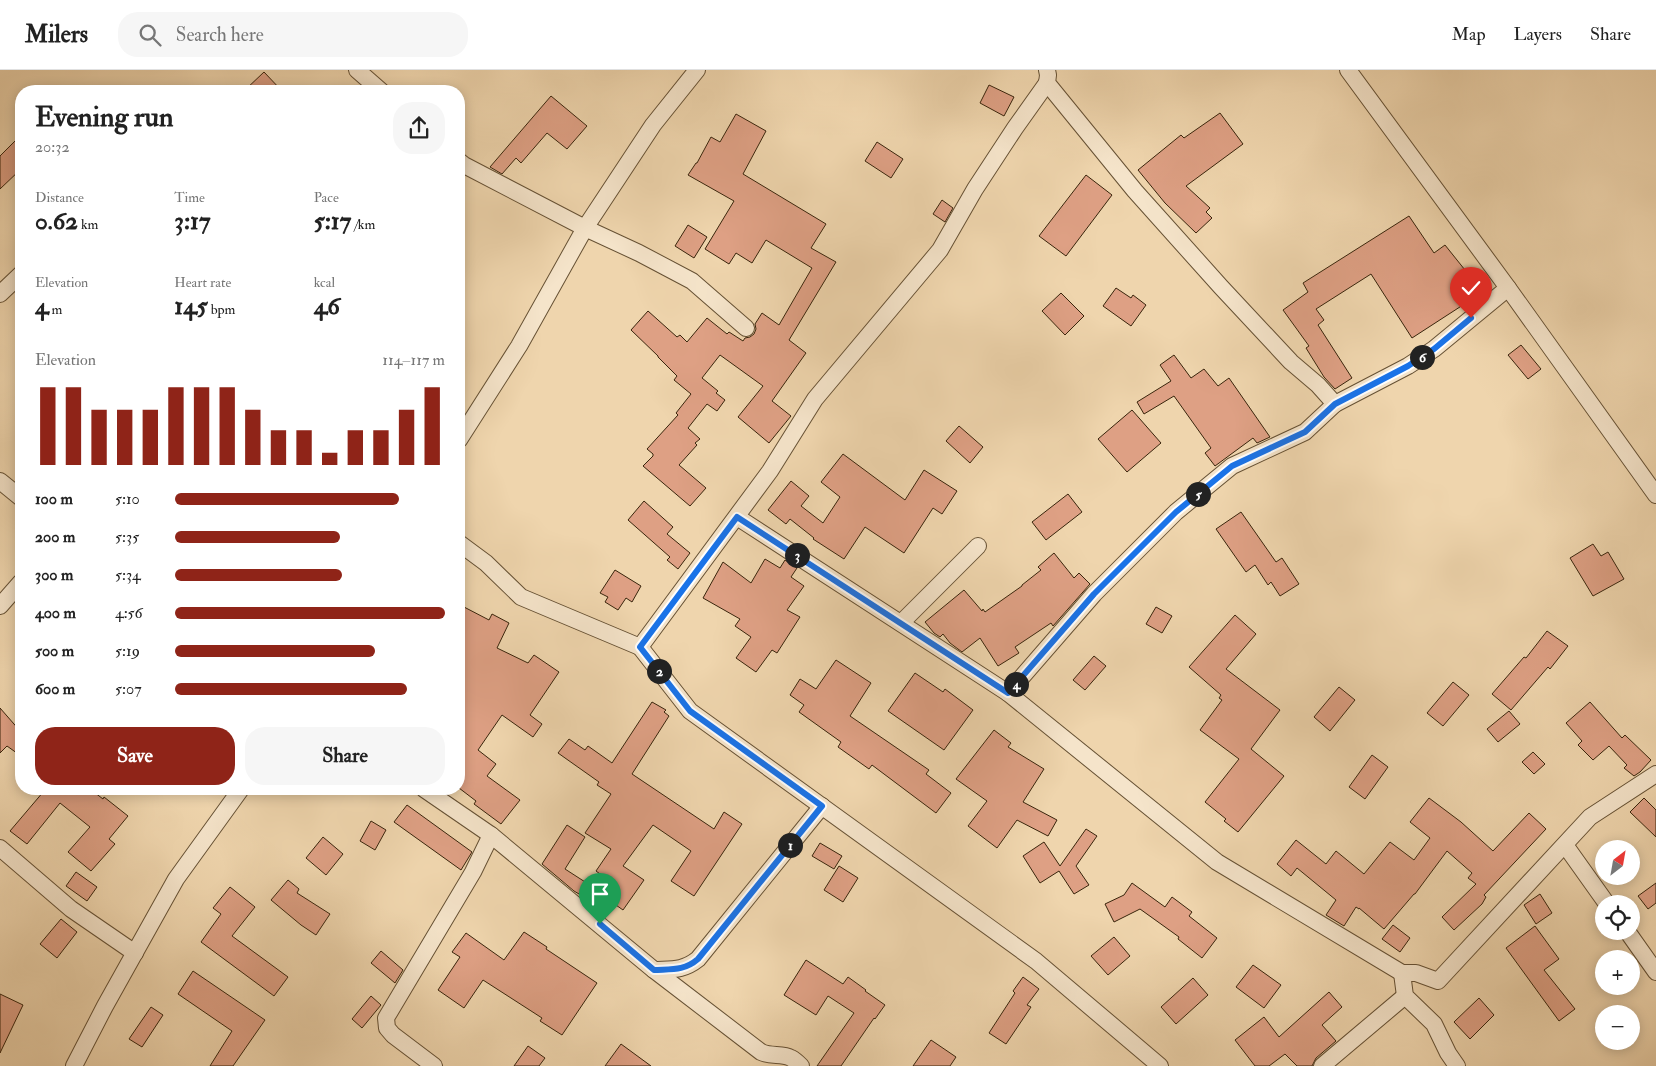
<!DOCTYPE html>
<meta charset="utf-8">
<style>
:root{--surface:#fff;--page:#f6f6f6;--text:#222;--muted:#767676;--line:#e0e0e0;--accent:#8f2418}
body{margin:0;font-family:"IM FELL Double Pica",serif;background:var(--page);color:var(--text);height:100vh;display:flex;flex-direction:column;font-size:19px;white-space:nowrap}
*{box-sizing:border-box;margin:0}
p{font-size:16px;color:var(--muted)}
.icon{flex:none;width:28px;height:28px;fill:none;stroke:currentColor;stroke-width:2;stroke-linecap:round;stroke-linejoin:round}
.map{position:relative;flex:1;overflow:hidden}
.details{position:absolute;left:15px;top:15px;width:450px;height:710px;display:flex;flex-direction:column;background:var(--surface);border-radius:20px;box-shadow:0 2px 12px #0003}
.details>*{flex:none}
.needle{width:32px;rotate:31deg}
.controls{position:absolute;left:1595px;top:770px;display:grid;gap:10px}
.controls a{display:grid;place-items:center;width:45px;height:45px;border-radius:50%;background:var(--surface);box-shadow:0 2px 12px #0003;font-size:25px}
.pin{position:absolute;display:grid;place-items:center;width:42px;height:42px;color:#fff;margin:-51px -21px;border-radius:50% 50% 50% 0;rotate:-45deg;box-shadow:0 0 5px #0007}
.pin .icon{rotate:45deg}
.km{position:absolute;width:25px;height:25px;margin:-12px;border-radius:50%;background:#222;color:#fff;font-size:14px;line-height:25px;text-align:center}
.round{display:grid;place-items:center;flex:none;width:52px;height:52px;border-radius:20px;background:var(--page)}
.headline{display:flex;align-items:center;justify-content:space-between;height:85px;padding:0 20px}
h1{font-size:28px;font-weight:800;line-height:38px}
.figures{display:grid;grid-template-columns:repeat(3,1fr);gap:8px;height:85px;padding:5px 20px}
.figures div{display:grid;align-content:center}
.figures b{font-size:25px;font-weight:800}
.figures small{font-size:14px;font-weight:400}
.figures p{font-size:14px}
.chart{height:140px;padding:10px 20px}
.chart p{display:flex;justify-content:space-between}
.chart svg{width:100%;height:90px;margin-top:5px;stroke:var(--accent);stroke-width:6}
.cta{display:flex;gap:10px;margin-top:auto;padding:10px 20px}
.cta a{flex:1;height:58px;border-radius:20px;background:var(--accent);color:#fff;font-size:20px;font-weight:800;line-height:58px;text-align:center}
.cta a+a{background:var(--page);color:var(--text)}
ul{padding:0 20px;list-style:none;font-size:16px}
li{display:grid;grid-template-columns:80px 60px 1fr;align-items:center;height:38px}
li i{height:12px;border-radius:6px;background:var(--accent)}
header{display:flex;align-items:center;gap:30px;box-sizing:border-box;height:70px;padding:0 25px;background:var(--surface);border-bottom:1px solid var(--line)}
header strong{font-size:24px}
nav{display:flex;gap:28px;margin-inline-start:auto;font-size:18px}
.search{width:350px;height:45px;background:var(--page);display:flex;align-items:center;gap:12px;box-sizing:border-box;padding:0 18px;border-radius:20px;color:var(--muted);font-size:19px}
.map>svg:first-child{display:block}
.building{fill:#dea084;stroke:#39250c}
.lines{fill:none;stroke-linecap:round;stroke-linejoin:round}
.minor-casing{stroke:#665134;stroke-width:18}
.minor{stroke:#f5e4ca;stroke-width:16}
.route-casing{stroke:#fff;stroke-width:10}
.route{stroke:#1a73e8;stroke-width:6}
</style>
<header>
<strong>Milers</strong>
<div class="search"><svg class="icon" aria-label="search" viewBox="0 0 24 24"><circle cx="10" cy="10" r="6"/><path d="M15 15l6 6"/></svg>Search here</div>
<nav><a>Map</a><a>Layers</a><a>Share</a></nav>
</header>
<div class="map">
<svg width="1656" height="996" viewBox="0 0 1656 996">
<rect width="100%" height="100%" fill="#efd5ad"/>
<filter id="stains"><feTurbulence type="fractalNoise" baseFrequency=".004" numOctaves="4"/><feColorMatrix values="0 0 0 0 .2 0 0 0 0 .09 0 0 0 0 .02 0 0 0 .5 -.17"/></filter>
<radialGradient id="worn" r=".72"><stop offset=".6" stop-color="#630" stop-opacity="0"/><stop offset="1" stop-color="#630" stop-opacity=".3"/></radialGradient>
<!-- building -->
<g class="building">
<polygon points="264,2 282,21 244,21"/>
<polygon points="989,15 1014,27 1004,46 980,33"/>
<polygon points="551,26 587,56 567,79 547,63 521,93 516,88 502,104 490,97"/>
<polygon points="1220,43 1243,74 1186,116 1210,138 1206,142 1212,148 1196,163 1165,133 1138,100 1181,65 1184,68"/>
<polygon points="736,44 766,61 743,104 826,154 811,178 836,192 789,270 806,283 772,331 791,346 769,373 738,347 763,316 720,285 702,308 718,321 716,323 725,330 717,341 707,334 688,358 700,369 695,373 697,375 679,395 706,418 690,436 643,396 653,386 653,384 647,379 678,345 676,343 691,324 674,310 677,306 658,287 658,286 631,260 648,241 677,267 680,265 687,272 707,248 727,264 729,262 743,271 745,268 750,267 754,264 756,259 755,254 762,243 779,255 812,198 766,170 752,193 736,183 729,194 705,179 734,131 688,105 696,93 697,93 711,67 720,72"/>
<polygon points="21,65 21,99 0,119 0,86"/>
<polygon points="877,72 903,89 891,108 865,91"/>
<polygon points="1086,105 1112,125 1066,186 1039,166"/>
<polygon points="942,130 953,138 945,152 933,144"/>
<polygon points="1409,146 1434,183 1445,175 1477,215 1462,227 1466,233 1412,268 1371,204 1316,239 1324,250 1318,255 1352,308 1335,319 1324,307 1306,278 1309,276 1283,240 1308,222 1303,213"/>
<polygon points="688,155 707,167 694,188 675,176"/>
<polygon points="1116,218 1131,228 1133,225 1146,235 1131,256 1103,236"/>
<polygon points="1061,223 1084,246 1065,265 1042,241"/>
<polygon points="1521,275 1541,299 1528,309 1508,285"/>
<polygon points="1174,285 1191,308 1204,299 1218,316 1229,308 1270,367 1257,373 1253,368 1215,396 1205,383 1211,378 1174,326 1144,344 1137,332 1171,311 1160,295"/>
<polygon points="1132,340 1161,373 1127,402 1098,369"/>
<polygon points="959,356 983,377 970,393 946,371"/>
<polygon points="843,384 905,430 924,400 957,421 942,444 933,438 904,483 865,457 844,489 813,469 814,468 790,449 786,454 768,440 791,411 809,426 801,436 823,453 840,427 821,412"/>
<polygon points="1068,424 1082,442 1046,470 1032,452"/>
<polygon points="644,431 673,457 667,464 690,483 678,499 667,490 670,487 628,450"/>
<polygon points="1241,442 1276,492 1282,488 1299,514 1280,526 1271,512 1268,515 1255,495 1246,502 1216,459"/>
<polygon points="1593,474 1601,486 1608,482 1624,509 1593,526 1570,488"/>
<polygon points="1054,483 1074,508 1079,503 1090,514 1053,556 1051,553 1015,577 1019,583 998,596 980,568 962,582 950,573 943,564 940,567 934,563 925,552 964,520 982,541 983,539 985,542 1022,516 1022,515 1041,500 1038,497"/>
<polygon points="765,489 780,498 785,490 797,498 791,507 804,516 787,540 800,547 777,583 772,580 756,602 736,588 751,567 735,556 740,549 703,528 723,492 751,513"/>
<polygon points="615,500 641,516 632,532 626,528 618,540 605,532 608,527 600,523"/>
<polygon points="464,537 489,550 492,544 509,553 497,578 528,593 534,585 559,602 530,645 542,654 533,667 502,645 478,680 496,694 487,706 520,730 501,754 474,734 476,731 459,718 459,547"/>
<polygon points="1156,537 1172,546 1162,563 1146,554"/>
<polygon points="1235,545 1256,564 1226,599 1280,640 1251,679 1284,706 1238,762 1224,751 1226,749 1205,732 1239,689 1200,660 1222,630 1219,628 1221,625 1189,597"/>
<polygon points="1547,561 1568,576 1550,599 1548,597 1511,640 1492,624 1524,587 1526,588"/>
<polygon points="1094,586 1106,596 1085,620 1073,610"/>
<polygon points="836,590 871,613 850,646 929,700 926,704 951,723 936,743 872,695 869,699 838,677 841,672 799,642 804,635 790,625 800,609 816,619"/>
<polygon points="915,603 943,622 945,619 973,640 944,680 888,641"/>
<polygon points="1453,612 1469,625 1443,656 1427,643"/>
<polygon points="1339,617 1355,630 1330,661 1314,647"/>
<polygon points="652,632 666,640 664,642 669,646 632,704 714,759 724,742 742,754 694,826 671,811 691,781 653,755 623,796 644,810 623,840 606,828 615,815 596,801 611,779 585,763 611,724 597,715 599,712 558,683 569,669 585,680 588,676 612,693"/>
<polygon points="1590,632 1622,668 1625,665 1651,690 1640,702 1634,706 1624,698 1627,695 1609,676 1593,690 1578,675 1582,671 1566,653"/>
<polygon points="0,638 21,662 21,686 7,676 0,683"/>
<polygon points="1509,641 1520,654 1498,672 1487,659"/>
<polygon points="994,660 1011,673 1008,677 1044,699 1023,732 1057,750 1048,766 1017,750 997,778 968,756 987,731 956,709"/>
<polygon points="1533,682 1545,694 1534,704 1522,692"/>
<polygon points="1372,685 1388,697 1365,729 1349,717"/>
<polygon points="42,719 90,719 103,729 104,727 128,746 109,769 115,774 91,801 68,782 90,757 60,733 27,774 10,761 44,721"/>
<polygon points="1429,728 1461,752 1493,781 1529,743 1546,759 1484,825 1486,827 1482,834 1454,860 1442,847 1476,814 1468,808 1472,803 1447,781 1415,824 1414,824 1384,859 1359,838 1359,839 1356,837 1344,856 1326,845 1336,830 1297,798 1291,806 1277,794 1296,770 1326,794 1336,781 1364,804 1390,772 1414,790 1430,768 1410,752"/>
<polygon points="1644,728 1656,740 1656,767 1630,742"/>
<polygon points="407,735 472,782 461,800 394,752"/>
<polygon points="371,751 386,760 375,780 360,771"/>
<polygon points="567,755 585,767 565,799 596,819 589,830 574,821 542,794"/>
<polygon points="1086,759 1097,766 1076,796 1089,815 1074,824 1059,801 1040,813 1023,786 1044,772 1060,796"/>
<polygon points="323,767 343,784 326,805 306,788"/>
<polygon points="820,773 842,786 834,799 812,786"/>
<polygon points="839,796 858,808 843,832 824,820"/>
<polygon points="76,802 97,817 87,831 66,816"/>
<polygon points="288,810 299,819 297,823 330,844 316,865 301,855 271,830"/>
<polygon points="1132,813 1165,837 1172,827 1192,842 1189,846 1217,868 1202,888 1178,869 1179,867 1140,839 1114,852 1105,834 1124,825"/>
<polygon points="1656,813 1656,833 1648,839 1638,826"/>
<polygon points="230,817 255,837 232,866 288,907 274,926 201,872 221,844 213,838"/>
<polygon points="1540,824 1552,843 1536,854 1524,835"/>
<polygon points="61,849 77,862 57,888 40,874"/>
<polygon points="1393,855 1410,868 1400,882 1382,869"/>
<polygon points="1535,856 1559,889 1544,900 1575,939 1559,951 1506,878"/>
<polygon points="524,862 547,877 546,879 597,913 562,965 540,951 542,948 483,910 464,938 438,920 460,887 452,882 466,863 504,890"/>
<polygon points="1114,867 1130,886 1108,905 1091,886"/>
<polygon points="381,881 403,900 395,913 371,893"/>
<polygon points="806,890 843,914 848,907 866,920 865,921 885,935 875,949 874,948 841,996 817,996 854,943 828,926 816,945 784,925"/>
<polygon points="1253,895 1281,915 1264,938 1236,917"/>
<polygon points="193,901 265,950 233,996 210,996 232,961 178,924"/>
<polygon points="1023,907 1039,919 1027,935 1031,937 1006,974 989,963 1015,923 1013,921"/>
<polygon points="1193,908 1208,925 1176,954 1161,937"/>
<polygon points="1329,922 1342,937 1322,955 1336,971 1316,988 1312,996 1297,996 1285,984 1269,996 1255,996 1235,970 1264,947 1279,967"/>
<polygon points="0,924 23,935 0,983"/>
<polygon points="371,926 381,935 362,958 352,949"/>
<polygon points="1479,928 1494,945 1470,969 1454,952"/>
<polygon points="151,937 163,945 142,977 129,969"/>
<polygon points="931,970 956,987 950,996 913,996"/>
<polygon points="621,974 651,996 605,996"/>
<polygon points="528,976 545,988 539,996 514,996"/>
</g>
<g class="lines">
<defs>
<g id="minor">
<polyline points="357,0 381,21"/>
<polyline points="1047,0 1048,5 1047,13 1135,121 1221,217 1291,292 1318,315 1335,334"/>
<polyline points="1348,0 1508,218 1656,425"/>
<polyline points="459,91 464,95 585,158 639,183 692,211 746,258"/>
<polyline points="0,224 21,204"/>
<polyline points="459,370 519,276 585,158 653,55 697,0"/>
<polyline points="0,411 21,428"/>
<polyline points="737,447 1008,623 1094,524 1176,442 1232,396 1305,362 1335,334 1408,296 1434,279 1508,218"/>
<polyline points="459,473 486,493 521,527 640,577 770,401 815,329 940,180 975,119 1015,58 1047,13"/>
<polyline points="0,536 21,512"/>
<polyline points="901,553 978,476"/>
<polyline points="640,577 690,641 1036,891 1160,996"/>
<polyline points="1008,623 1217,792 1402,903 1416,903 1438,911 1590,747 1656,704"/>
<path d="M424 719 491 765 654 900 761 982C771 987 782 983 791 988 795 990 798 993 801 996"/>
<polyline points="1565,775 1607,834"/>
<polyline points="0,778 71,839 135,883"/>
<polyline points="1627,861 1656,902"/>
<path d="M654 900C672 899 683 901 698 889L822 736"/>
<polyline points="1402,903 1405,926 1434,954 1448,983 1457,996"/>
<polyline points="74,996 105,936 176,809 241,719"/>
<polyline points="434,996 393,965 387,958 386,948 473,802 491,765"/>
<polyline points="1322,996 1405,926"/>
</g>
</defs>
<!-- minor casing -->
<use href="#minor" class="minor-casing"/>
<!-- minor -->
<use href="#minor" class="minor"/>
</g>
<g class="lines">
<defs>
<path id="route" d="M600 854 654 900C672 899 684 901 698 889L822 736 690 641 640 577 737 447 1008 623 1094 524 1176 442 1232 396 1305 362 1335 334 1408 296 1434 279 1471 248"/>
</defs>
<!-- route casing -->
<use href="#route" class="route-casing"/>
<!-- route -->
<use href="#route" class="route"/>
</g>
<rect width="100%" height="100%" filter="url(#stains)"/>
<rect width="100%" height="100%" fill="url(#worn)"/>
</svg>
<div class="controls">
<a><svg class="needle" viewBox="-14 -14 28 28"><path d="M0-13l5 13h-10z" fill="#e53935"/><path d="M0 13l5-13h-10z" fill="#767676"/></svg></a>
<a><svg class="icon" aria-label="locate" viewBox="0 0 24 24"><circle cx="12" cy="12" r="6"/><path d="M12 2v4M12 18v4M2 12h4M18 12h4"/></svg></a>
<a>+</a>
<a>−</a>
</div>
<div class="pin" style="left:600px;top:854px;background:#1e9e55"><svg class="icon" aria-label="arrive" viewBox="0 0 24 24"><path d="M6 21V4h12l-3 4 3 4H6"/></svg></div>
<div class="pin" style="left:1471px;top:248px;background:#d93025"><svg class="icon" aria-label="check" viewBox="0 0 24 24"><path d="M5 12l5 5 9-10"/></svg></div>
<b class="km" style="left:790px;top:775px">1</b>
<b class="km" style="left:659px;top:601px">2</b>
<b class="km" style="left:797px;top:485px">3</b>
<b class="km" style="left:1016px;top:614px">4</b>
<b class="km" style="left:1198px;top:424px">5</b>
<b class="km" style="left:1422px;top:287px">6</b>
<section class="details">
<div class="headline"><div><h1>Evening run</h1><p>20:32</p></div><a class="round"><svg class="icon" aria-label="share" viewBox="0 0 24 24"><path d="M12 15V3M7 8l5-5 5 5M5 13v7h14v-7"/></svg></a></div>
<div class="figures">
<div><p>Distance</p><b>0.62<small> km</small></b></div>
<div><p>Time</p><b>3:17</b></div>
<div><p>Pace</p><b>5:17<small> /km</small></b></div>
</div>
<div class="figures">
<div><p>Elevation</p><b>4<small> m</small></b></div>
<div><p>Heart rate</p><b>145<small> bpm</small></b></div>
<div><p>kcal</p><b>46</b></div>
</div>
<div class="chart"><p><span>Elevation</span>114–117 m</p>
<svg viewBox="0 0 160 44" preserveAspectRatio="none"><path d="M5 44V6M15 44V6M25 44V17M35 44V17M45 44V17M55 44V6M65 44V6M75 44V6M85 44V17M95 44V27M105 44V27M115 44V38M125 44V27M135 44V27M145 44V17M155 44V6"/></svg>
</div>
<ul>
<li><b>100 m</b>5:10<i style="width:83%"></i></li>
<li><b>200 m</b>5:35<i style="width:61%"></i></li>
<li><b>300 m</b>5:34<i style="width:62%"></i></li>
<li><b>400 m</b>4:56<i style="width:100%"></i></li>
<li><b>500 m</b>5:19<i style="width:74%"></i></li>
<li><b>600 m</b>5:07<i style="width:86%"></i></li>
</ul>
<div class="cta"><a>Save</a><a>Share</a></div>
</section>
</div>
